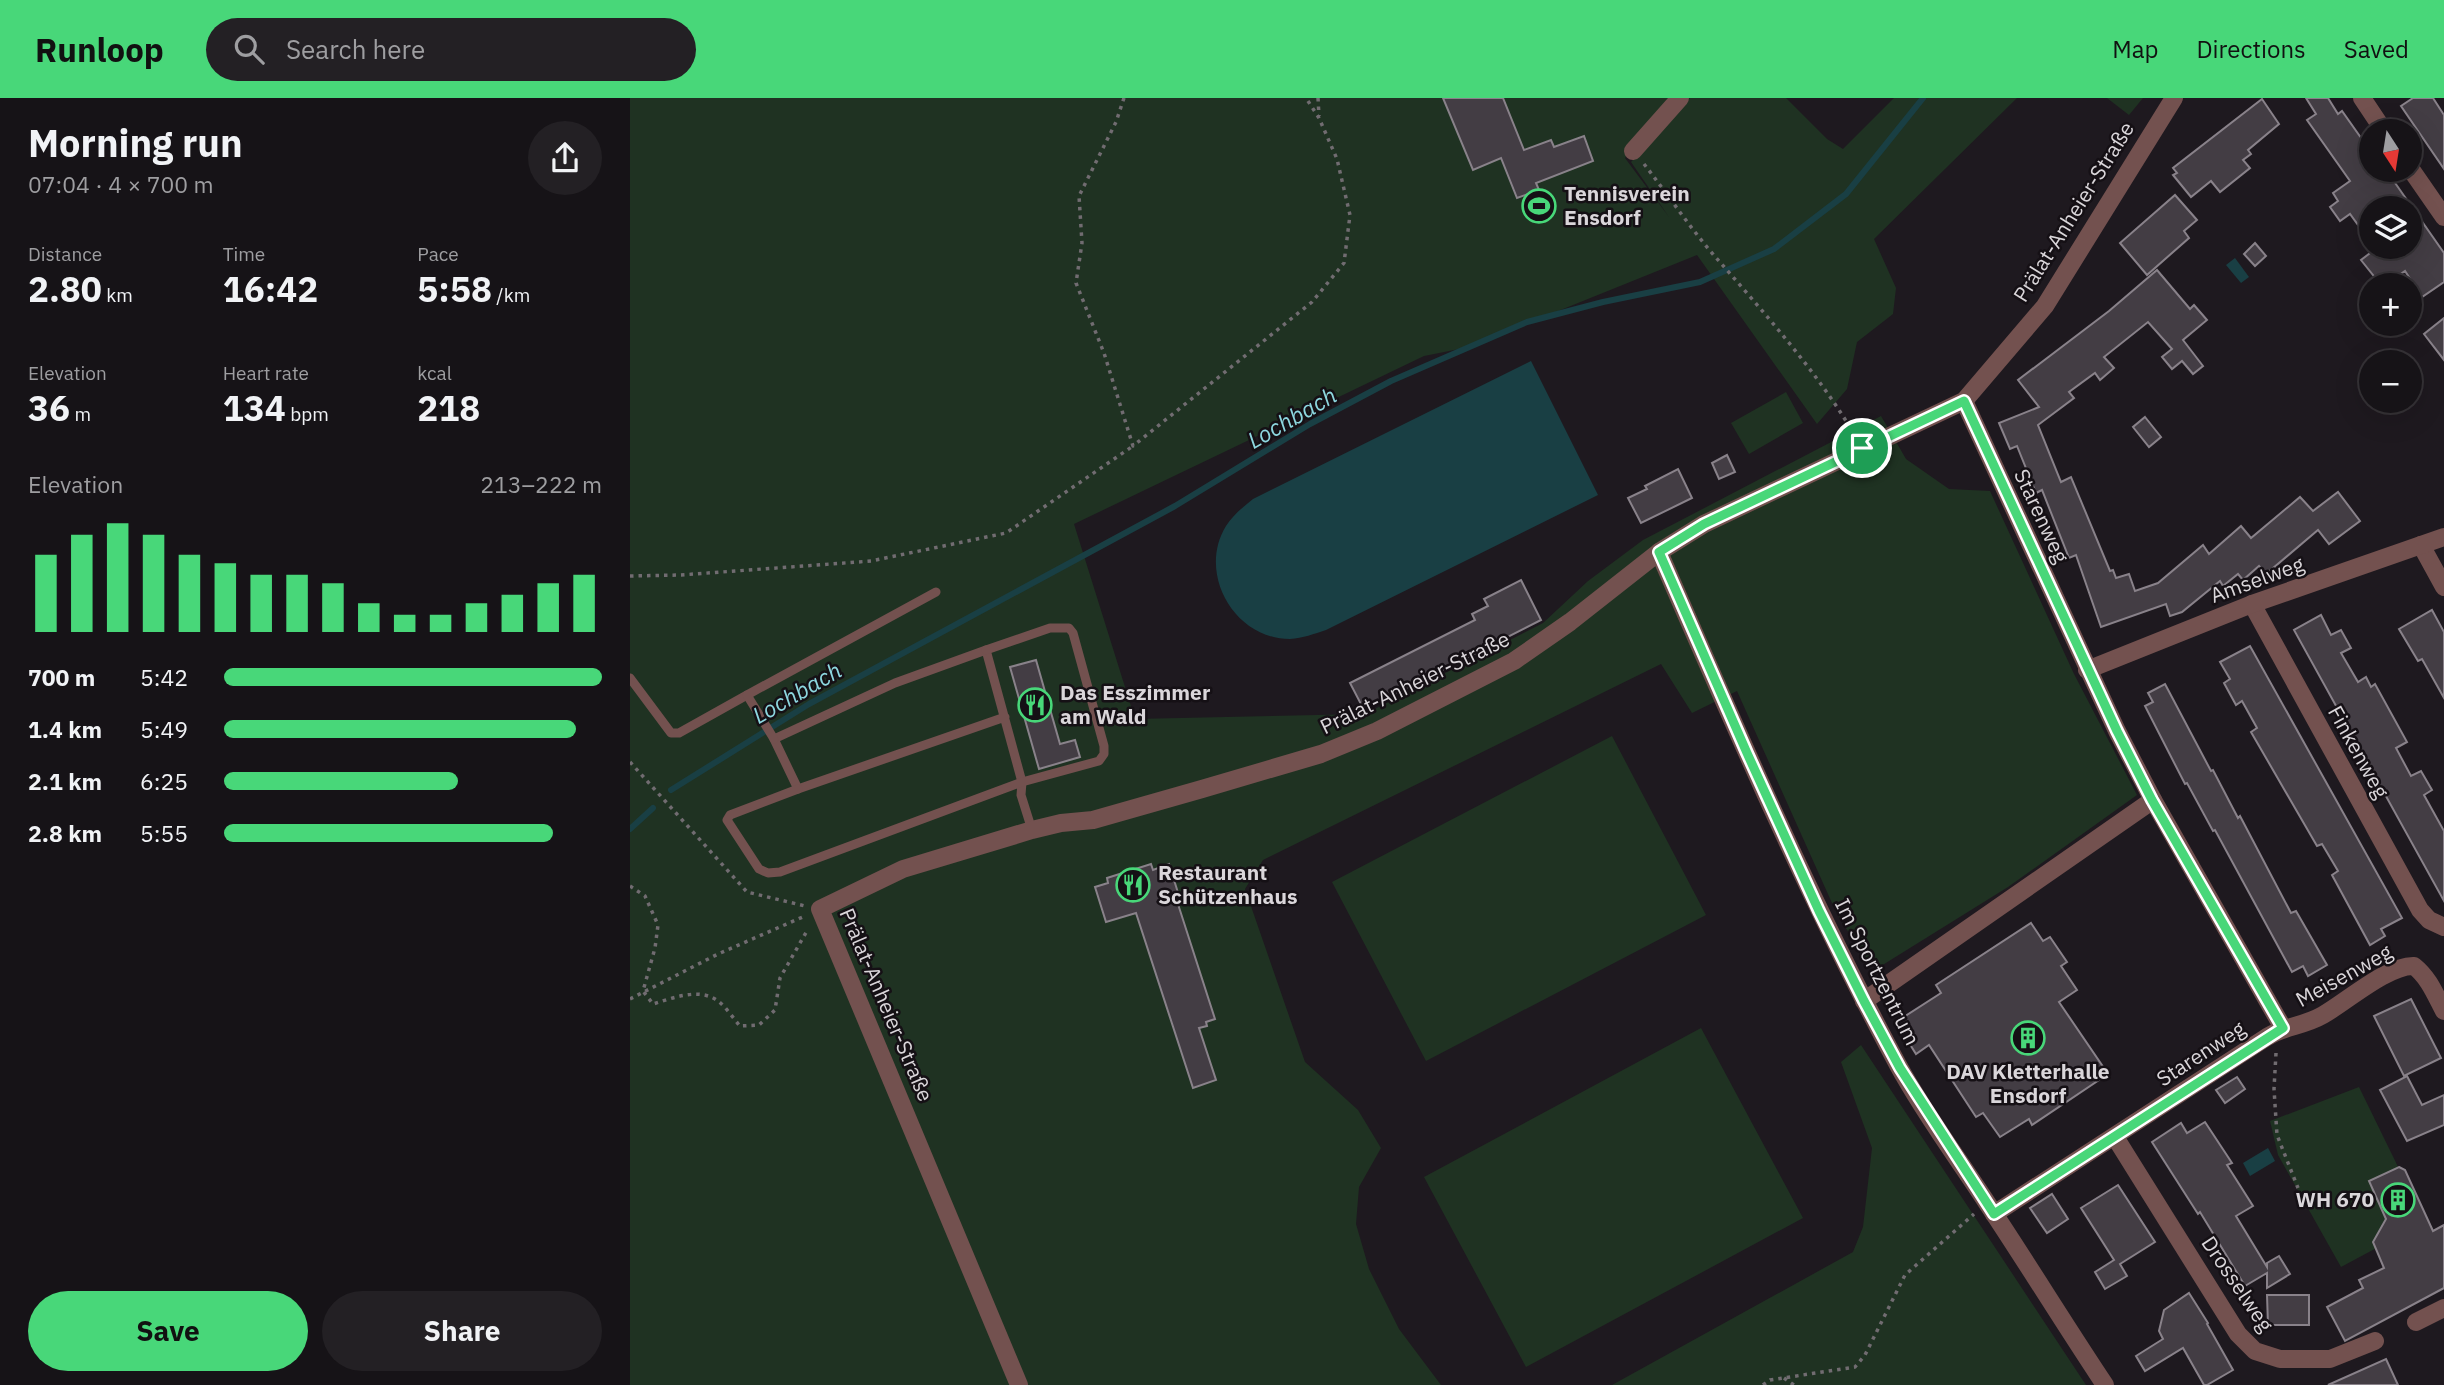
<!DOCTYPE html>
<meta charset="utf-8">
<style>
:root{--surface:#161317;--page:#232024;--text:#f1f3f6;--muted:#9e9ea1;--line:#353236;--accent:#48d779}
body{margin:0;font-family:"IBM Plex Sans",sans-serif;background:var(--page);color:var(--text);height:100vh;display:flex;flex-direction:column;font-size:26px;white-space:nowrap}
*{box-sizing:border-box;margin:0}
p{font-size:23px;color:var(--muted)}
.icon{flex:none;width:38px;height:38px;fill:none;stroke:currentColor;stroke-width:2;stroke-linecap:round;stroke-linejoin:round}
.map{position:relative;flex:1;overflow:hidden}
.drawer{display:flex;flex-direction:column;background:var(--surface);width:630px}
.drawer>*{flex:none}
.needle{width:46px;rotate:168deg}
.controls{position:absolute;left:1729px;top:21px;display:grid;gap:14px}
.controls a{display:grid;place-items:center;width:63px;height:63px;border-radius:50%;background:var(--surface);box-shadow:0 7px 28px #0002,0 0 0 2px var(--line);font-size:35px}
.pin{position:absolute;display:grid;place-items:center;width:60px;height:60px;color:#fff;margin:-30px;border:4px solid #fff;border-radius:50%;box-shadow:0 2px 7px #0007}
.round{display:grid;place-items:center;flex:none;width:74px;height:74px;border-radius:37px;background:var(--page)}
.summary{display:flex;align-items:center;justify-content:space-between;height:119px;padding:0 28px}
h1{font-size:38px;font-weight:700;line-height:52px}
.metrics{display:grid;grid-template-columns:repeat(3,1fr);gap:10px;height:119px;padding:7px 28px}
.metrics div{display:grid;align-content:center}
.metrics b{font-size:35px;font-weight:700}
.metrics small{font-size:19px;font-weight:400}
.metrics p{font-size:19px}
.chart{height:196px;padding:14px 28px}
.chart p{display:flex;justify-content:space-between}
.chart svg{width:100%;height:126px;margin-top:7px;stroke:var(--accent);stroke-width:6}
.action{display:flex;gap:14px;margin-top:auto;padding:14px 28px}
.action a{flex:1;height:80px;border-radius:42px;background:var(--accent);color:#111;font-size:28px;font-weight:700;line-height:80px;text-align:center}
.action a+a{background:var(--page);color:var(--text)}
ul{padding:0 28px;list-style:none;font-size:23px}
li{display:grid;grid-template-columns:112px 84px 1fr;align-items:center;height:52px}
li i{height:18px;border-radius:9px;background:var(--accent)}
header{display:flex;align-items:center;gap:42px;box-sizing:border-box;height:98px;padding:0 35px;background:var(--accent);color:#111}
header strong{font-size:33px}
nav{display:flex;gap:38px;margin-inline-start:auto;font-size:24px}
.search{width:490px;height:63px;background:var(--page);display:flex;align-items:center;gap:18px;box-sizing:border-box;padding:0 24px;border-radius:38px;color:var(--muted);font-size:26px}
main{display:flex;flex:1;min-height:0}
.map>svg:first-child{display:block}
.green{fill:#1f3222}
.water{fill:#193f44}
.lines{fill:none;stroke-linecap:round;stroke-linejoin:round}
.stream{stroke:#193f44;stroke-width:6}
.building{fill:#433d44;stroke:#89828a;stroke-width:2}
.path{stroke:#716c71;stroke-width:3.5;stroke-dasharray:3.5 5;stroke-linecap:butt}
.lane{stroke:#73514f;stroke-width:9}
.street{stroke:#73514f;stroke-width:18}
.route-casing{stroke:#fff;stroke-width:14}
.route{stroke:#48d779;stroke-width:9}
.labels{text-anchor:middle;stroke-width:5;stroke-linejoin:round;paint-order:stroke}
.poi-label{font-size:21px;font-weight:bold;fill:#dad6da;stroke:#151015;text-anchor:start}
.street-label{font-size:21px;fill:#dad6da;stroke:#151015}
.water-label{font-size:23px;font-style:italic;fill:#8dd7df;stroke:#151015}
</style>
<header>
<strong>Runloop</strong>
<div class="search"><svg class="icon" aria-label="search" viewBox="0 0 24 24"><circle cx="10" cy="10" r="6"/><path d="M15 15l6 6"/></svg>Search here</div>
<nav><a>Map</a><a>Directions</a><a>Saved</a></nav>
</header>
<main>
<section class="drawer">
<div class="summary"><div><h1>Morning run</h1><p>07:04 · 4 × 700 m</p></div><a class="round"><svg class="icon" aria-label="share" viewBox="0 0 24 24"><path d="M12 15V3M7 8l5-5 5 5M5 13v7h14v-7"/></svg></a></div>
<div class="metrics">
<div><p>Distance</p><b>2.80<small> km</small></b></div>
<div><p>Time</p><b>16:42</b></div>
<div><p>Pace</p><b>5:58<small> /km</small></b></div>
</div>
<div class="metrics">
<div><p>Elevation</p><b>36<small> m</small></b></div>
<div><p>Heart rate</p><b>134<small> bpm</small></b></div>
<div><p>kcal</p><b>218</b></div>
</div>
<div class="chart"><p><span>Elevation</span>213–222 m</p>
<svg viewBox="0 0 160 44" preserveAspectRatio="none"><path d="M5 44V17M15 44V10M25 44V6M35 44V10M45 44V17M55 44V20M65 44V24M75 44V24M85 44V27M95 44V34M105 44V38M115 44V38M125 44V34M135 44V31M145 44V27M155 44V24"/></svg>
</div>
<ul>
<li><b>700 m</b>5:42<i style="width:100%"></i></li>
<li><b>1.4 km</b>5:49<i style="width:93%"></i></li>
<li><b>2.1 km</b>6:25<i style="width:62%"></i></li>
<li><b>2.8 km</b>5:55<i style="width:87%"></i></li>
</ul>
<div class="action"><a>Save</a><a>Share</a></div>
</section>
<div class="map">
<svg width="1814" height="1287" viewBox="0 0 1814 1287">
<rect width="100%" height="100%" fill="#1e191f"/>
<!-- green -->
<g class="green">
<polygon points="0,0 1040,0 995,60 1039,119 1001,64 1060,0 1156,0 1197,41 1213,51 1264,0 1387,0 1244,141 1266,190 1263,216 1227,244 1217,291 1187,326 1067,157 839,249 794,258 444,426 505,621 735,616 913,525 958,483 1013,442 1251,318 1276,361 1319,391 1360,393 1444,576 1507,697 1378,789 1251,868 1237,864 1206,814 1107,593 1062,615 1031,566 633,762 615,791 675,964 728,1012 751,1050 729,1089 726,1126 739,1171 769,1231 811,1287 0,1287"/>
<polygon points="1477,0 1513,0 1499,17"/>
<polygon points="1156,294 1173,325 1119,356 1101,325"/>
<polygon points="982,638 1076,817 796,963 702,784"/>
<polygon points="1071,930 1173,1120 896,1269 794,1079"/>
<polygon points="1231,947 1456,1287 982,1287 1223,1154 1233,1129 1242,1050 1211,964"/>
<polygon points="1729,989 1795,1124 1711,1169 1648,1057 1640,1023"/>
</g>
<!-- water -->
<g class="water">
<polygon points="1605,160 1619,179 1611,185 1596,167"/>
<path d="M901 263 968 397 696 532C684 536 673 540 660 541 604 541 567 475 596 428 603 417 613 409 623 401Z"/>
<polygon points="1638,1050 1645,1063 1620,1078 1613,1065"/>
</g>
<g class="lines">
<!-- stream -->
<g class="stream">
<polyline points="41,692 179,606 545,408 680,326 761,283 897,224 973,204 1070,184 1144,151 1216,96 1293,0"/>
<polyline points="0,731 23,710"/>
</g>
</g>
<!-- building -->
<g class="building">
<polygon points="813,0 873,0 894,52 921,42 924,49 954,38 963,63 906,85 909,92 887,100 871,60 843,72"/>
<polygon points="1676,0 1698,0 1708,16 1712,13 1741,54 1741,72 1756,72 1814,155 1814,184 1792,199 1775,173 1755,187 1749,180 1747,182 1731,162 1748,149 1755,159 1768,149 1780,149 1780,110 1741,110 1741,145 1720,116 1710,123 1700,109 1708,103 1703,95 1720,83 1677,22 1686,16"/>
<polygon points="1783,0 1803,0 1814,17 1814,71 1771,8"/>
<polygon points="1632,1 1649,26 1618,52 1621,56 1613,62 1620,70 1590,94 1581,83 1561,99 1543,77 1547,75 1543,70"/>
<polygon points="1545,97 1567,122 1554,133 1559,140 1517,177 1490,145"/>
<polygon points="1625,145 1636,158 1625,168 1614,156"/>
<polygon points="1527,172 1560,211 1564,207 1577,222 1553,242 1573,268 1563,276 1552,263 1542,271 1532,259 1542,251 1518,224 1474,259 1484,270 1470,282 1465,275 1439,294 1444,300 1408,327 1431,384 1441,379 1480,473 1483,472 1486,480 1499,476 1505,493 1528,485 1573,447 1579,456 1611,428 1621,440 1670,399 1683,413 1708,394 1730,423 1699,446 1688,432 1636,476 1629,468 1613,482 1608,476 1593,488 1590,483 1552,514 1540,518 1536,506 1471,529 1446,457 1439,460 1412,392 1406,395 1387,348 1380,351 1369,325 1409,309 1388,282 1479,213"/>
<polygon points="1814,220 1814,262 1794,236"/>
<polygon points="1515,319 1531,339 1519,349 1503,329"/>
<polygon points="1097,357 1105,374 1089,381 1082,365"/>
<polygon points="1048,371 1062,400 1011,425 998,400 1017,391 1015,388"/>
<polygon points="891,482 911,522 734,612 720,585 845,522 842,516 858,508 854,501"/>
<polygon points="1802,512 1814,534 1814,600 1792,561 1788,563 1769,531"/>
<polygon points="1691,517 1701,537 1711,532 1721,550 1711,555 1728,584 1736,579 1741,589 1745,586 1777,644 1766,650 1781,678 1791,673 1802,692 1794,697 1814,733 1814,803 1664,532"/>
<polygon points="1620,548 1772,820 1751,831 1755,838 1740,847 1702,777 1708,773 1692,746 1687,748 1621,634 1627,630 1612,603 1606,607 1594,585 1600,581 1590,564"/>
<polygon points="406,562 430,646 445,642 450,659 409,671 380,569"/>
<polygon points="1535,586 1581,673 1583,672 1608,720 1610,718 1661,815 1666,813 1697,867 1678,878 1673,868 1662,874 1585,732 1583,733 1557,685 1555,686 1515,608 1523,604 1518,595"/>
<polygon points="521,766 523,772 539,766 550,801 547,803 585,921 576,924 577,928 569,930 586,982 563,990 506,815 476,824 465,789 478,785 477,780"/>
<polygon points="1401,825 1413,843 1420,839 1437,864 1431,868 1447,892 1429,904 1478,976 1402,1027 1399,1021 1370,1039 1353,1015 1346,1019 1299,947 1286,956 1266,924 1311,895 1306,887"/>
<polygon points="1781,901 1811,960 1774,978 1744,918"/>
<polygon points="1777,978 1792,1007 1814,997 1814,1027 1777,1043 1750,992"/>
<polygon points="1607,979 1615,991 1595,1005 1586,992"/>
<polygon points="1575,1024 1602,1065 1597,1067 1623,1108 1606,1118 1637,1169 1637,1165 1649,1158 1660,1176 1637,1190 1637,1175 1615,1188 1570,1114 1568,1116 1522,1044 1551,1025 1557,1035"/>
<polygon points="1769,1069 1775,1072 1803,1133 1814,1127 1814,1190 1715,1243 1697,1209 1733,1190 1729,1182 1754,1170 1743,1144 1756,1121 1739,1083"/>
<polygon points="1488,1087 1525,1144 1490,1166 1497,1178 1475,1191 1465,1174 1484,1162 1451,1110"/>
<polygon points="1422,1096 1438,1121 1417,1135 1400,1110"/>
<polygon points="1559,1195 1578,1225 1577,1226 1603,1272 1577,1287 1574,1287 1553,1250 1515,1273 1506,1258 1533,1241 1529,1233 1534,1212"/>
<polygon points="1637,1197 1679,1197 1679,1227 1638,1227"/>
<polygon points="1756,1261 1768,1287 1698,1287"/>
</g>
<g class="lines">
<!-- path -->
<g class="path">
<polyline points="494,0 486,24 449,98 452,145 446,185 474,255 503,348 682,204 714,165 720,117 707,61 689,20 676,0"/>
<polyline points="688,0 689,18"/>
<path d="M1014 66C1039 98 1062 133 1089 163 1136 217 1188 275 1224 336"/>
<polyline points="0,478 51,477 241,463 376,435 503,348"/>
<polyline points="0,664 117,794 175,808"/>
<path d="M0 788 15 798 28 827 25 850 13 893 23 906C43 900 69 889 88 903 96 909 103 920 110 928L129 927 145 912 150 880 178 831"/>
<polyline points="0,901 88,856 175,818"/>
<polyline points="1646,955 1644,991 1647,1037 1668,1090"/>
<polyline points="1154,1280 1164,1287"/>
<polyline points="1133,1287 1140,1282 1225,1269 1235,1257 1275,1177 1344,1116"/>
</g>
<!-- lane -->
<g class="lane">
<polyline points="0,580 41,635 49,635 117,597"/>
<polyline points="375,619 168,691 144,641 265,585 356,552 392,684 391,697 402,732"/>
<polyline points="144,641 117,597 306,494"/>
<polyline points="168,691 100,717 97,722 129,771 138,775 150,774 392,684 469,663 474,656 474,648 443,535 439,530 420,530 356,552"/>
</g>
<!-- street -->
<g class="street">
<polyline points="1732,0 1754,33"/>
<polyline points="1003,53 1050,0"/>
<polyline points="1780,70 1814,119"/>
<polyline points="1334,303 1487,633 1523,702 1653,930"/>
<polyline points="1791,447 1814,489"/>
<path d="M1029 454C1104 627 1179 801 1268 967 1294 1015 1327 1059 1357 1105 1397 1165 1435 1227 1475 1287"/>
<polyline points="1622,506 1790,812 1799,822 1814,829"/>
<polyline points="1457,572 1622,506 1814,439"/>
<polyline points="1234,903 1523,702"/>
<polyline points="1485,1039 1608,1236 1625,1253 1650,1261 1700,1261 1745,1243"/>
<path d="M1364 1116 1637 939C1655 928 1674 928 1693 917 1716 904 1758 867 1784 868 1799 880 1805 896 1814 913"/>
<polyline points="1786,1224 1814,1210"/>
<polyline points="389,1287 190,811 273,771 402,732 431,725 463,722 572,691 691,656 747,633 884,563 940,524 1029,454 1074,426 1334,303 1415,208 1544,0"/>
</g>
</g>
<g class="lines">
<defs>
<polygon id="route" points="1334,303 1487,633 1522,702 1653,930 1364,1116 1270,970 1234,903 1189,813 1117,655 1029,454 1074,426"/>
</defs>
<!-- route casing -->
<use href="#route" class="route-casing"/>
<!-- route -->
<use href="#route" class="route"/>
</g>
<!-- icons -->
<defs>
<symbol id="stadium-ring" viewBox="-11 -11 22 22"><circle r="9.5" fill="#151015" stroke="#48d779" stroke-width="1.5"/><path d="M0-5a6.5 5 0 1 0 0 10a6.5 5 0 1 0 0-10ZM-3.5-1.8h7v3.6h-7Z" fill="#48d779"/></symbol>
<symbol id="restaurant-ring" viewBox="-11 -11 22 22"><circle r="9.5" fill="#151015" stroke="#48d779" stroke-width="1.5"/><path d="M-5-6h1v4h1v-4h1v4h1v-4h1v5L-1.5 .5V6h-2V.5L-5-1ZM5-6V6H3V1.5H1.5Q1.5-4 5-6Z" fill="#48d779"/></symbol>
<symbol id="building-ring" viewBox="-11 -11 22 22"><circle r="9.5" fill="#151015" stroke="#48d779" stroke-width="1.5"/><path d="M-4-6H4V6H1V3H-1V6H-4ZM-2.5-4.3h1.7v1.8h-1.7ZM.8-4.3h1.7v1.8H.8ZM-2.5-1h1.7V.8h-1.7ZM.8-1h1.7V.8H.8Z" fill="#48d779"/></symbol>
</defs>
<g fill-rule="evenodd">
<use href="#stadium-ring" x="890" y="89" width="38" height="38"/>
<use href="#restaurant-ring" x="386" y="588" width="38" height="38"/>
<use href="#restaurant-ring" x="484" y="768" width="38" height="38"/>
<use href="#building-ring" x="1379" y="921" width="38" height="38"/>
<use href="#building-ring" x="1749" y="1083" width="38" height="38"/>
</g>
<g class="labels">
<!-- poi labels -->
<g class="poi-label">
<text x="934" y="103">Tennisverein<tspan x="934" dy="24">Ensdorf</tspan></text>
<text x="430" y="602">Das Esszimmer<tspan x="430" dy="24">am Wald</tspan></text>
<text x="528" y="782">Restaurant<tspan x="528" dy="24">Schützenhaus</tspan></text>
<text x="1398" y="981" text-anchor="middle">DAV Kletterhalle<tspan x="1398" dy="24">Ensdorf</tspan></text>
<text x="1744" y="1109" text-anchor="end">WH 670</text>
</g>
<!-- street labels -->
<g class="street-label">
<text transform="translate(1444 114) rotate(-58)" y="7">Prälat-Anheier-Straße</text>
<text transform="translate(1411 418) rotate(65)" y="7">Starenweg</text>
<text transform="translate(1627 482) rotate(-20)" y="7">Amselweg</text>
<text transform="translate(785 585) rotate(-26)" y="7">Prälat-Anheier-Straße</text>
<text transform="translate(1728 654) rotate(61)" y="7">Finkenweg</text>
<text transform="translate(1247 874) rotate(63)" y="7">Im Sportzentrum</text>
<text transform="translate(1714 878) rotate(-29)" y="7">Meisenweg</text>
<text transform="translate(256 907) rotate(67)" y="7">Prälat-Anheier-Straße</text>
<text transform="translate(1571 956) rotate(-33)" y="7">Starenweg</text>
<text transform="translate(1607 1186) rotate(56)" y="7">Drosselweg</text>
</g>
<!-- water labels -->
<g class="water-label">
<text transform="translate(662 320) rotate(-30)" y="8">Lochbach</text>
<text transform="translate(167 595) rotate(-30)" y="8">Lochbach</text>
</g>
</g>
</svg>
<div class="controls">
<a><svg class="needle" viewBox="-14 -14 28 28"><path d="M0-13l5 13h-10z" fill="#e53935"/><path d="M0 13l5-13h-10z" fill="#9e9ea1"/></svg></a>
<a><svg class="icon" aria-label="layers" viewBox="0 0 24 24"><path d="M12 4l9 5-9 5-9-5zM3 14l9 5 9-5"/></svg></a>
<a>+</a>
<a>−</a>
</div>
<div class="pin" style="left:1232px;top:350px;background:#1e9e55"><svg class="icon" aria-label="arrive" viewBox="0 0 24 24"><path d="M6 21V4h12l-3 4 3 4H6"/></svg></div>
</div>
</main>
